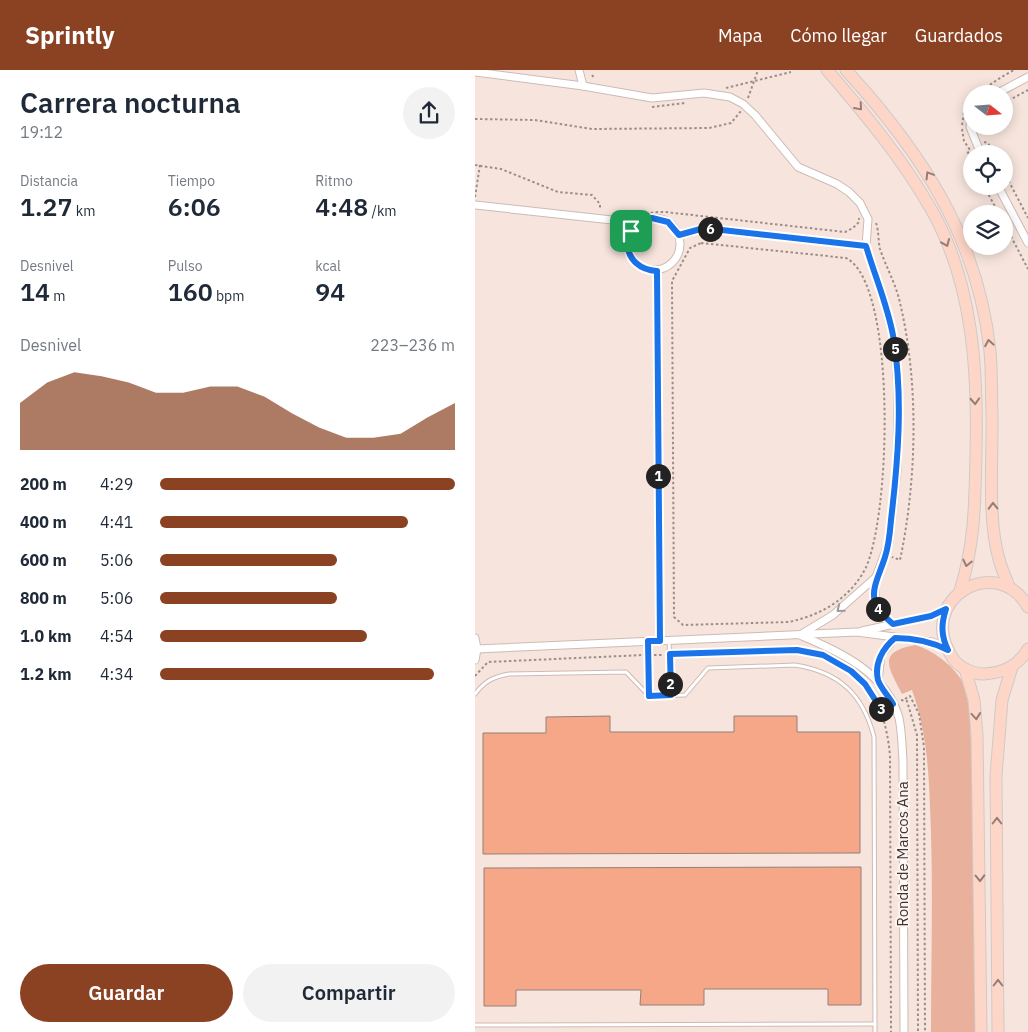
<!DOCTYPE html>
<html lang="es">
<meta charset="utf-8">
<style>
:root{--surface:#fff;--page:#f2f2f3;--text:#1f2937;--muted:#747a83;--accent:#8b4223}
body{margin:0;font-family:"IBM Plex Sans",sans-serif;background:var(--page);color:var(--text);height:100vh;display:flex;flex-direction:column;font-size:19px;white-space:nowrap}
*{box-sizing:border-box;margin:0}
p{font-size:16px;color:var(--muted)}
.icon{flex:none;width:28px;height:28px;fill:none;stroke:currentColor;stroke-width:2;stroke-linecap:round;stroke-linejoin:round}
.map{position:relative;flex:1;overflow:hidden}
.drawer{display:flex;flex-direction:column;background:var(--surface);width:475px}
.drawer>*{flex:none}
.needle{width:32px;rotate:107deg}
.controls{position:absolute;left:488px;top:15px;display:grid;gap:10px}
.controls a{display:grid;place-items:center;width:50px;height:50px;border-radius:50%;background:var(--surface);box-shadow:0 2px 12px #0003;font-size:25px}
.pin{position:absolute;display:grid;place-items:center;width:42px;height:42px;color:#fff;margin:-21px;border-radius:10px;box-shadow:0 2px 8px #0006}
.km{position:absolute;width:25px;height:25px;margin:-12px;border-radius:50%;background:#222;color:#fff;font-size:14px;line-height:25px;text-align:center}
.round{display:grid;place-items:center;flex:none;width:52px;height:52px;border-radius:26px;background:var(--page)}
.summary{display:flex;align-items:center;justify-content:space-between;height:85px;padding:0 20px}
h1{font-size:28px;font-weight:600;line-height:38px}
.stats{display:grid;grid-template-columns:repeat(3,1fr);gap:8px;height:85px;padding:5px 20px}
.stats div{display:grid;align-content:center}
.stats b{font-size:25px;font-weight:600}
.stats small{font-size:14px;font-weight:400}
.stats p{font-size:14px}
.chart{height:140px;padding:10px 20px}
.chart p{display:flex;justify-content:space-between}
.chart svg{width:100%;height:90px;margin-top:5px;fill:var(--accent);opacity:.7}
.button{display:flex;gap:10px;margin-top:auto;padding:10px 20px}
.button a{flex:1;height:58px;border-radius:30px;background:var(--accent);color:#fff;font-size:20px;font-weight:600;line-height:58px;text-align:center}
.button a+a{background:var(--page);color:var(--text)}
ul{padding:0 20px;list-style:none;font-size:16px}
li{display:grid;grid-template-columns:80px 60px 1fr;align-items:center;height:38px}
li i{height:12px;border-radius:6px;background:var(--accent)}
header{display:flex;align-items:center;gap:30px;box-sizing:border-box;height:70px;padding:0 25px;background:var(--accent);color:#fff}
header strong{font-size:24px}
nav{display:flex;gap:28px;margin-inline-start:auto;font-size:18px}
main{display:flex;flex:1;min-height:0}
.map>svg:first-child{display:block}
.green{fill:#e9b19b}
.building{fill:#f6a787;stroke:#91817a}
.lines{fill:none;stroke-linecap:round;stroke-linejoin:round}
.lane-casing{stroke:#cdbbb4;stroke-width:5}
.street-casing{stroke:#cdbbb4;stroke-width:9}
.primary-casing{stroke:#cdcaca;stroke-width:13}
.path{stroke:#9b8e89;stroke-width:2;stroke-dasharray:2.5 2.5;stroke-linecap:butt}
.lane{stroke:#fff;stroke-width:3}
.street{stroke:#fff;stroke-width:7}
.primary{stroke:#fed6c7;stroke-width:11}
.oneway{stroke:#947d76}
.oneway2{stroke:#9e9a99}
.route-casing{stroke:#fff;stroke-width:10}
.route{stroke:#1a73e8;stroke-width:6}
.labels{text-anchor:middle;stroke-width:4;stroke-linejoin:round;paint-order:stroke}
.street-label{font-size:15px;fill:#3d3533;stroke:#fff4ef}
</style>
<header>
<strong>Sprintly</strong>
<nav><a>Mapa</a><a>Cómo llegar</a><a>Guardados</a></nav>
</header>
<main>
<section class="drawer">
<div class="summary"><div><h1>Carrera nocturna</h1><p>19:12</p></div><a class="round"><svg class="icon" aria-label="share" viewBox="0 0 24 24"><path d="M12 15V3M7 8l5-5 5 5M5 13v7h14v-7"/></svg></a></div>
<div class="stats">
<div><p>Distancia</p><b>1.27<small> km</small></b></div>
<div><p>Tiempo</p><b>6:06</b></div>
<div><p>Ritmo</p><b>4:48<small> /km</small></b></div>
</div>
<div class="stats">
<div><p>Desnivel</p><b>14<small> m</small></b></div>
<div><p>Pulso</p><b>160<small> bpm</small></b></div>
<div><p>kcal</p><b>94</b></div>
</div>
<div class="chart"><p><span>Desnivel</span>223–236 m</p>
<svg viewBox="0 0 160 44" preserveAspectRatio="none"><path d="M0 44V21L10 11L20 6L30 8L40 11L50 16L60 16L70 13L80 13L90 18L100 26L110 33L120 38L130 38L140 36L150 28L160 21V44z"/></svg>
</div>
<ul>
<li><b>200 m</b>4:29<i style="width:100%"></i></li>
<li><b>400 m</b>4:41<i style="width:84%"></i></li>
<li><b>600 m</b>5:06<i style="width:60%"></i></li>
<li><b>800 m</b>5:06<i style="width:60%"></i></li>
<li><b>1.0 km</b>4:54<i style="width:70%"></i></li>
<li><b>1.2 km</b>4:34<i style="width:93%"></i></li>
</ul>
<div class="button"><a>Guardar</a><a>Compartir</a></div>
</section>
<div class="map">
<svg width="553" height="962" viewBox="0 0 553 962">
<rect width="100%" height="100%" fill="#f7e5dd"/>
<!-- green -->
<path class="green" d="M440 575C457 580 477 594 487 611 497 628 496 686 497 708 499 793 500 877 501 962H456C456 896 458 829 456 763 454 712 454 668 437 620L427 624C414 598 401 582 440 575Z"/>
<!-- building -->
<g class="building">
<polygon points="135,646 135,662 259,662 259,646 322,646 322,662 385,662 385,783 8,784 8,663 71,663 71,647"/>
<polygon points="386,797 386,935 353,935 353,919 229,919 229,935 165,935 166,920 41,920 41,936 9,936 9,798"/>
</g>
<g class="lines">
<defs>
<g id="lane">
<polyline points="194,571 196,625"/>
<polyline points="173,572 174,626"/>
<path d="M0 624C10 611 18 607 34 604L151 602 174 626 210 625 233 598 320 595C364 602 388 624 399 667L400 962"/>
<polyline points="0,955 400,954"/>
</g>
<g id="street">
<polyline points="104,0 108,16"/>
<polyline points="0,2 108,16 177,28 229,23 255,27 268,34 280,45 323,97 362,114 374,122 385,133 393,149 391,176 409,229 419,270 423,319 422,401 414,472 401,507 358,545 325,565"/>
<polyline points="521,24 553,7"/>
<polyline points="496,46 495,57 506,84"/>
<polyline points="523,116 553,173"/>
<polyline points="0,135 137,150 156,161"/>
<circle cx="179" cy="174" r="26"/>
<polyline points="203,165 229,158 391,176"/>
<polyline points="182,201 185,571"/>
<path d="M401 507C398 531 399 538 418 554"/>
<polyline points="387,561 456,546 471,539"/>
<path d="M327 566C366 582 412 604 424 648 427 662 427 677 428 691L429 962"/>
<polyline points="0,568 2,579 0,590"/>
<polyline points="2,579 382,562 457,572 473,580"/>
<polyline points="403,611 406,585 420,568"/>
</g>
<g id="primary">
<path d="M352 0C390 44 427 88 456 139 498 212 503 301 501 383 500 431 500 474 485 521"/>
<path d="M371 0C446 82 503 167 515 281 517 301 516 322 517 342 518 385 512 449 524 489 526 498 531 508 534 517"/>
<path d="M553 537C522 482 440 529 477 587 483 597 497 604 509 604 529 603 543 596 553 579"/>
<polyline points="490,599 499,630 502,664 506,962"/>
<polyline points="523,962 521,706 527,630 537,597"/>
</g>
</defs>
<!-- lane casing -->
<use href="#lane" class="lane-casing"/>
<!-- street casing -->
<use href="#street" class="street-casing"/>
<!-- primary casing -->
<use href="#primary" class="primary-casing"/>
<!-- path -->
<g class="path">
<polyline points="117,5 120,9"/>
<polyline points="251,18 316,2"/>
<path d="M503 24C515 14 526 7 539 0"/>
<polyline points="273,28 283,0"/>
<polyline points="529,33 553,20"/>
<polyline points="177,37 210,33"/>
<polyline points="0,49 60,50 117,59 234,58 256,53 266,41"/>
<polyline points="487,55 489,42 496,29"/>
<polyline points="487,59 489,71 495,80 492,84 496,92"/>
<polyline points="509,72 513,73 519,84"/>
<polyline points="0,95 26,99 83,122 117,125 125,134 125,140"/>
<polyline points="529,102 553,148"/>
<polyline points="509,116 524,144"/>
<polyline points="0,127 5,95"/>
<path d="M146 146C162 148 174 141 190 142L370 162 378 158 384 152V148"/>
<path d="M401 153C404 161 403 171 405 179 411 197 421 214 425 233 444 312 442 410 425 490L417 487"/>
<polyline points="529,153 553,199"/>
<path d="M226 173 371 188C423 213 416 458 388 503 371 531 345 545 314 552L208 555 199 547 197 211 215 178Z"/>
<path d="M201 584C296 581 404 556 415 686L416 962"/>
<polyline points="179,585 189,585"/>
<polyline points="0,606 13,592 169,585"/>
<polyline points="430,629 435,626 444,644 449,677 450,962"/>
<polyline points="426,630 432,631 442,665 443,962"/>
</g>
<!-- lane -->
<use href="#lane" class="lane"/>
<!-- street -->
<use href="#street" class="street"/>
<!-- primary -->
<use href="#primary" class="primary"/>
</g>
<!-- one-way arrows -->
<defs><path id="oneway-chevron" d="M-2-3.5L2.5 0L-2 3.5" fill="none" stroke-width="1.6" stroke-linecap="round" stroke-linejoin="round" transform="scale(1.25)"/></defs>
<g class="oneway">
<use href="#oneway-chevron" transform="translate(384 37) rotate(49)"/>
<use href="#oneway-chevron" transform="translate(454 105) rotate(-121)"/>
<use href="#oneway-chevron" transform="translate(471 173) rotate(67)"/>
<use href="#oneway-chevron" transform="translate(514 273) rotate(-100)"/>
<use href="#oneway-chevron" transform="translate(500 331) rotate(87)"/>
<use href="#oneway-chevron" transform="translate(518 436) rotate(-91)"/>
<use href="#oneway-chevron" transform="translate(492 493) rotate(103)"/>
<use href="#oneway-chevron" transform="translate(501 646) rotate(85)"/>
<use href="#oneway-chevron" transform="translate(522 751) rotate(-90)"/>
<use href="#oneway-chevron" transform="translate(505 808) rotate(89)"/>
<use href="#oneway-chevron" transform="translate(523 913) rotate(-90)"/>
</g>
<use class="oneway2" href="#oneway-chevron" transform="translate(365 539) rotate(141)"/>
<g class="lines">
<defs>
<path id="route" d="M177 148 193 152 204 165 229 158 391 176C400 207 414 238 419 271 428 330 423 391 416 450 415 462 414 475 410 487 400 518 388 529 418 554L456 546 471 539C466 554 466 566 473 580 455 571 439 568 420 568 408 578 399 593 403 610 405 617 414 627 418 634L406 639 390 614 376 601 348 585 322 580 195 584 196 625 174 626 173 571H185L182 201C146 199 142 156 177 148Z"/>
</defs>
<!-- route casing -->
<use href="#route" class="route-casing"/>
<!-- route -->
<use href="#route" class="route"/>
</g>
<g class="labels">
<!-- street labels -->
<g class="street-label">
<text transform="translate(428 784) rotate(-90)" y="5">Ronda de Marcos Ana</text>
</g>
</g>
</svg>
<div class="controls">
<a><svg class="needle" viewBox="-14 -14 28 28"><path d="M0-13l5 13h-10z" fill="#e53935"/><path d="M0 13l5-13h-10z" fill="#747a83"/></svg></a>
<a><svg class="icon" aria-label="locate" viewBox="0 0 24 24"><circle cx="12" cy="12" r="6"/><path d="M12 2v4M12 18v4M2 12h4M18 12h4"/></svg></a>
<a><svg class="icon" aria-label="layers" viewBox="0 0 24 24"><path d="M12 4l9 5-9 5-9-5zM3 14l9 5 9-5"/></svg></a>
</div>
<div class="pin" style="left:156px;top:161px;background:#1e9e55"><svg class="icon" aria-label="arrive" viewBox="0 0 24 24"><path d="M6 21V4h12l-3 4 3 4H6"/></svg></div>
<b class="km" style="left:183px;top:406px">1</b>
<b class="km" style="left:195px;top:614px">2</b>
<b class="km" style="left:406px;top:639px">3</b>
<b class="km" style="left:403px;top:539px">4</b>
<b class="km" style="left:420px;top:279px">5</b>
<b class="km" style="left:235px;top:159px">6</b>
</div>
</main>
